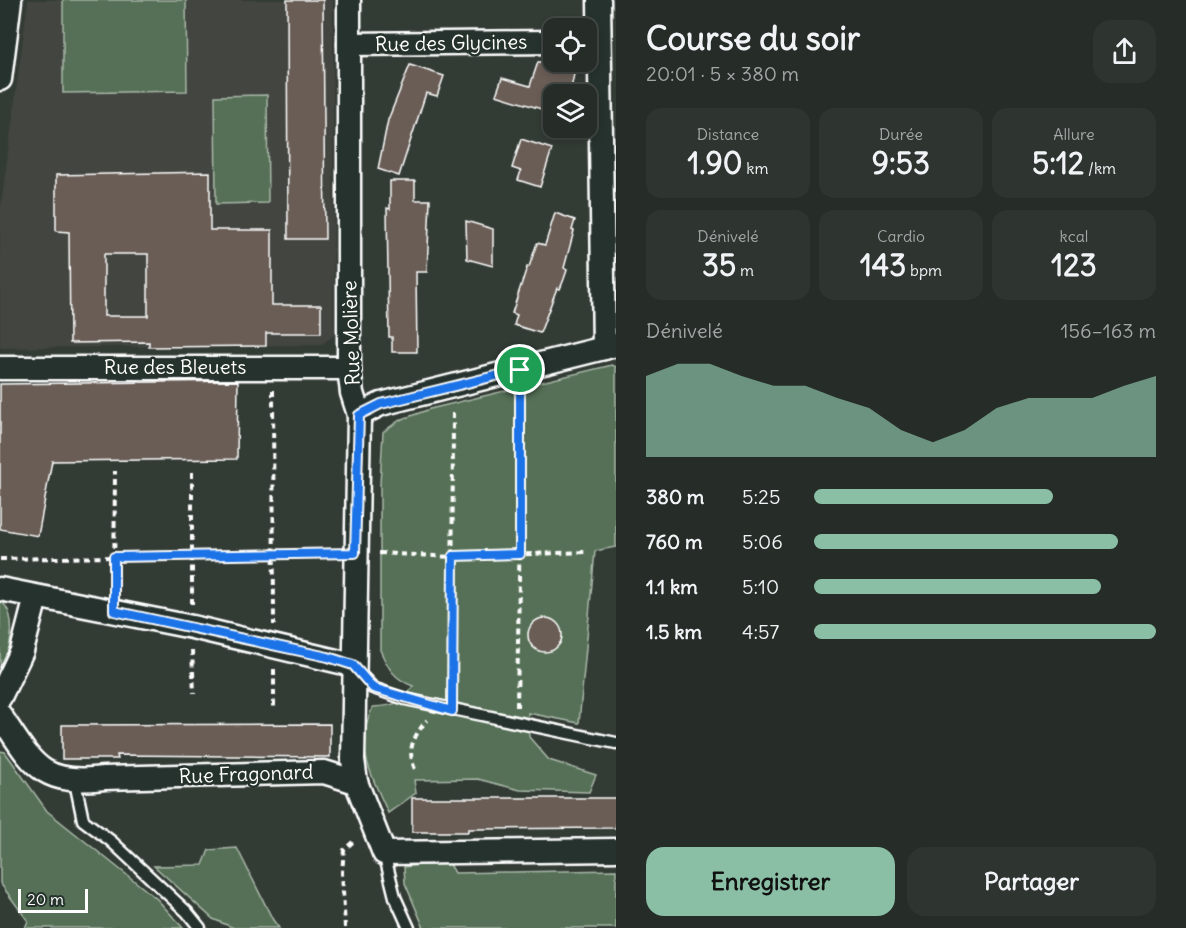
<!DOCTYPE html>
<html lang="fr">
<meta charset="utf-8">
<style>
:root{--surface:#262c28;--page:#2e3430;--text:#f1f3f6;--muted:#a4a7a8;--line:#424845;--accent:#8abfa5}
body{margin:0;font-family:Delius,sans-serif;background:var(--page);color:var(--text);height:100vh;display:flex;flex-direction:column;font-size:22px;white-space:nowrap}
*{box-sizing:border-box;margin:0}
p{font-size:20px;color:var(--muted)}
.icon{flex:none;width:33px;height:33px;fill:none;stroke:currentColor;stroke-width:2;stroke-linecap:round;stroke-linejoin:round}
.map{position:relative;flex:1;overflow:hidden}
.drawer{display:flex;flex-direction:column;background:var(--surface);width:570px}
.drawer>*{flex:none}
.fabs{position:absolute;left:543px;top:18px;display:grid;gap:12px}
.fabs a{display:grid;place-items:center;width:54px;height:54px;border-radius:12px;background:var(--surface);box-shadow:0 3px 9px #0003,0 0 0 2px var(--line);font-size:30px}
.scale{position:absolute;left:18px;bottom:15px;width:70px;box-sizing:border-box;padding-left:6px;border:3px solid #fff;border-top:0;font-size:16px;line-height:21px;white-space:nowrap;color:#fff;-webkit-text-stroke:4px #26332d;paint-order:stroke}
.pin{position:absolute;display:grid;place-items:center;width:51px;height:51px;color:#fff;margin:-26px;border:3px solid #fff;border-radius:50%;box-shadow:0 2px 6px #0007}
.round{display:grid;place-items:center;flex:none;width:63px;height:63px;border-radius:18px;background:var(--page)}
.summary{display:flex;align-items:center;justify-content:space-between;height:102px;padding:0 30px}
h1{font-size:33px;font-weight:700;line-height:45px}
.figures{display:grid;grid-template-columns:repeat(3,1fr);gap:9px;height:102px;padding:6px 30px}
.figures div{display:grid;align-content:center;border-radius:15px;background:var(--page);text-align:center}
.figures b{font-size:30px;font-weight:700}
.figures small{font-size:16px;font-weight:400}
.figures p{font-size:16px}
.chart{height:168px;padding:12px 30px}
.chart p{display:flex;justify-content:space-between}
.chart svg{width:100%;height:108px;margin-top:6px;fill:var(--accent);opacity:.7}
.action{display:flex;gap:12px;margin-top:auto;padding:12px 30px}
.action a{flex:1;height:69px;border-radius:18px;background:var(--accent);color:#111;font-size:24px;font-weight:700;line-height:69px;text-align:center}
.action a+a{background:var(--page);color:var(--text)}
ul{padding:0 30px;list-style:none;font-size:20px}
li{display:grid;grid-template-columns:96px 72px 1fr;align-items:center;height:45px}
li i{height:15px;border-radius:8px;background:var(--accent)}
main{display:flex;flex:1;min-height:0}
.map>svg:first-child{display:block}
.built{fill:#43453f}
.green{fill:#557056;stroke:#aab8aa;stroke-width:1.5}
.building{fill:#695d56;stroke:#fff;stroke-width:1.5;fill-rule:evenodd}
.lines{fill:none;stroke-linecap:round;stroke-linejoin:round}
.lane-casing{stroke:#fff;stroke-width:15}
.street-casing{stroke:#fff;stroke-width:27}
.path{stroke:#fff;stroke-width:4;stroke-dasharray:6 4.5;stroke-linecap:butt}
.lane{stroke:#26332d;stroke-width:10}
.street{stroke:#26332d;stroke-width:22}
.route-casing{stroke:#fff;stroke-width:12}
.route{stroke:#1a73e8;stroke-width:8}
.labels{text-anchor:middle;stroke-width:5;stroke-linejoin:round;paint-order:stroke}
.street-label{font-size:20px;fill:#fff;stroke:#26332d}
</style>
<main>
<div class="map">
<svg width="616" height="928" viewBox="0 0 616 928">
<rect width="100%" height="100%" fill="#333b35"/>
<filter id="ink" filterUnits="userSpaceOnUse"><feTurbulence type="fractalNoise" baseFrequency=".0167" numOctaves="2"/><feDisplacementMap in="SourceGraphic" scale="12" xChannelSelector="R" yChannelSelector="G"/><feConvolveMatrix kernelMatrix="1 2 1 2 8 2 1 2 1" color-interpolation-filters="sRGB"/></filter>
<g filter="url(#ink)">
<!-- built -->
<polygon class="built" points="28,0 333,0 334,335 321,345 0,348 0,213"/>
<!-- green -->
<g class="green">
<polygon points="63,0 186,0 187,91 63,93"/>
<polygon points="267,95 268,203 216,204 215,96"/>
<path d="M612 365 616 367V547L595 551 579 723 528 713 529 737 549 760 596 775 589 792 520 790 478 779 414 780 416 793 388 813C372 776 353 747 373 707 393 706 402 704 413 686 394 679 388 668 380 650V484L383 432 400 420 430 409Z"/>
<path d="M0 600C21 617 8 656 0 678Z"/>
<polygon points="0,751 5,752 47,811 157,899 183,928 25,928 28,921 0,883"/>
<polygon points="237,848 273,920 279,928 234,928 213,919 154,866 203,865 209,850"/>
<polygon points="448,861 455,873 616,870 616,928 424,928 405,883 404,867"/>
</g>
<!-- building -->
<g class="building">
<polygon points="287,0 323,0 325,239 288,239"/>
<polygon points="538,62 567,62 575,69 570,94 554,94 554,113 496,95 502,78 530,86"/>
<polygon points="410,65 444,76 437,96 426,93 399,176 378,169 388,120"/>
<polygon points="521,139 552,149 540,187 518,180 521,171 512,168"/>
<path d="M210 172V230H272V305H321V333H266V346L149 347V342L70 343 69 232 56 231V175ZM104 254H148V316H104Z"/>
<polygon points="390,181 415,181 415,200 430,200 427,272 416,272 417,352 392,352 392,337 389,337 387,208 390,209"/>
<polygon points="555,213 575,220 572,230 574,231 564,268 567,270 564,279 560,289 557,288 540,333 514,325 517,315 512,313 527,267 529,267 537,243 545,245"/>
<polygon points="466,221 493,229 493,266 467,259"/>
<polygon points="238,381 237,459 52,461 38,536 0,529 0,384"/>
<circle cx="545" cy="635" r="17"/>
<polygon points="330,724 330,757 117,755 118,759 62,759 62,725"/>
<polygon points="412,798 616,798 616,828 468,829 468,832 412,832"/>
</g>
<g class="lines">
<defs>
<g id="lane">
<polyline points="357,671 373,688 405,699 616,743"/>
<polyline points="75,782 83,820 111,841 187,912 200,928"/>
<polyline points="384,853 395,897 409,928"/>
</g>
<g id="street">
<polyline points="349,0 349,368 352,393 359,415 353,760 356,782 384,853 616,850"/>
<polyline points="599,0 604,348"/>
<polyline points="349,44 554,42"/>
<polyline points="0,79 10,0"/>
<polyline points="0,368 349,368"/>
<polyline points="359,415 381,404 616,345"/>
<polyline points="0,589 192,627 353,665"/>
<polyline points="0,697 22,651 36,597"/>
<path d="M0 715C33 764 40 786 104 778L324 772 356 782"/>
</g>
</defs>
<!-- lane casing -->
<use href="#lane" class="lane-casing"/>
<!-- street casing -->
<use href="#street" class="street-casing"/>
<!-- path -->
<g class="path">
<polyline points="273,390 274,625"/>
<polyline points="379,553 453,557 585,552"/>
<polyline points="0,559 336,553"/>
<polyline points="114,590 115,471"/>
<polyline points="192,604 192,470"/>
<polyline points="192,650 194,693"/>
<polyline points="274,669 274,707"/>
<polyline points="452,692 453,409"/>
<polyline points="517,707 522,390"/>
<path d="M415 769C406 749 414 736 427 720"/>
<polyline points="345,928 342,872 344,850 356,839"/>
</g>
<!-- lane -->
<use href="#lane" class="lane"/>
<!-- street -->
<use href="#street" class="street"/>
</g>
</g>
<g class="lines" filter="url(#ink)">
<defs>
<polygon id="route" points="520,370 520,554 453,556 452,711 373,688 353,665 328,657 114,611 114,557 355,553 359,415 381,404"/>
</defs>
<!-- route casing -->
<use href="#route" class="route-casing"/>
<!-- route -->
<use href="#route" class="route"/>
</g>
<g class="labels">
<!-- street labels -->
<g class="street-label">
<text transform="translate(451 43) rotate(-1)" y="7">Rue des Glycines</text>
<text transform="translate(351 333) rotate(-92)" y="7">Rue Molière</text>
<text x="175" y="374">Rue des Bleuets</text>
<text transform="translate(246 774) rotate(-2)" y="7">Rue Fragonard</text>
</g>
</g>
</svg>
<div class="fabs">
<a><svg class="icon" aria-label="locate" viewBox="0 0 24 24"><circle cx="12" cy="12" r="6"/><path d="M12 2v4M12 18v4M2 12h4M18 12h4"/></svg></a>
<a><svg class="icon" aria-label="layers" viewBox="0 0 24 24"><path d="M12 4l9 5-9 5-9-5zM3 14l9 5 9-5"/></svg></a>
</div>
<div class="scale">20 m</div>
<div class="pin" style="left:520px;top:370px;background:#1e9e55"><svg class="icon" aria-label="arrive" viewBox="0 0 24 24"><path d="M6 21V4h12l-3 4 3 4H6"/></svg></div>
</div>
<section class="drawer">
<div class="summary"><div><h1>Course du soir</h1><p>20:01 · 5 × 380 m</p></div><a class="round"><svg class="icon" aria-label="share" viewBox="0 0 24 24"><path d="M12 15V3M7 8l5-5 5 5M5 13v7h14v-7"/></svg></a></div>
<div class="figures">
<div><p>Distance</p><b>1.90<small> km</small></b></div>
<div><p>Durée</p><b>9:53</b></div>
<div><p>Allure</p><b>5:12<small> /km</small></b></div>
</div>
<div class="figures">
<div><p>Dénivelé</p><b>35<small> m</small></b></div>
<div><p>Cardio</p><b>143<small> bpm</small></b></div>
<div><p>kcal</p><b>123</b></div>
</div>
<div class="chart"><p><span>Dénivelé</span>156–163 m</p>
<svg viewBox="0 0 160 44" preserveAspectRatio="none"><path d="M0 44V11L10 6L20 6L30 11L40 15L50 15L60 20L70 24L80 33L90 38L100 33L110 24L120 20L130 20L140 20L150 15L160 11V44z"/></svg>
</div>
<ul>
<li><b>380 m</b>5:25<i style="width:70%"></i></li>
<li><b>760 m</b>5:06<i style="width:89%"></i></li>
<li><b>1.1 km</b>5:10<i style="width:84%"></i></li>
<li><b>1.5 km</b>4:57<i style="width:100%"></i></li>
</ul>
<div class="action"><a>Enregistrer</a><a>Partager</a></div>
</section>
</main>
